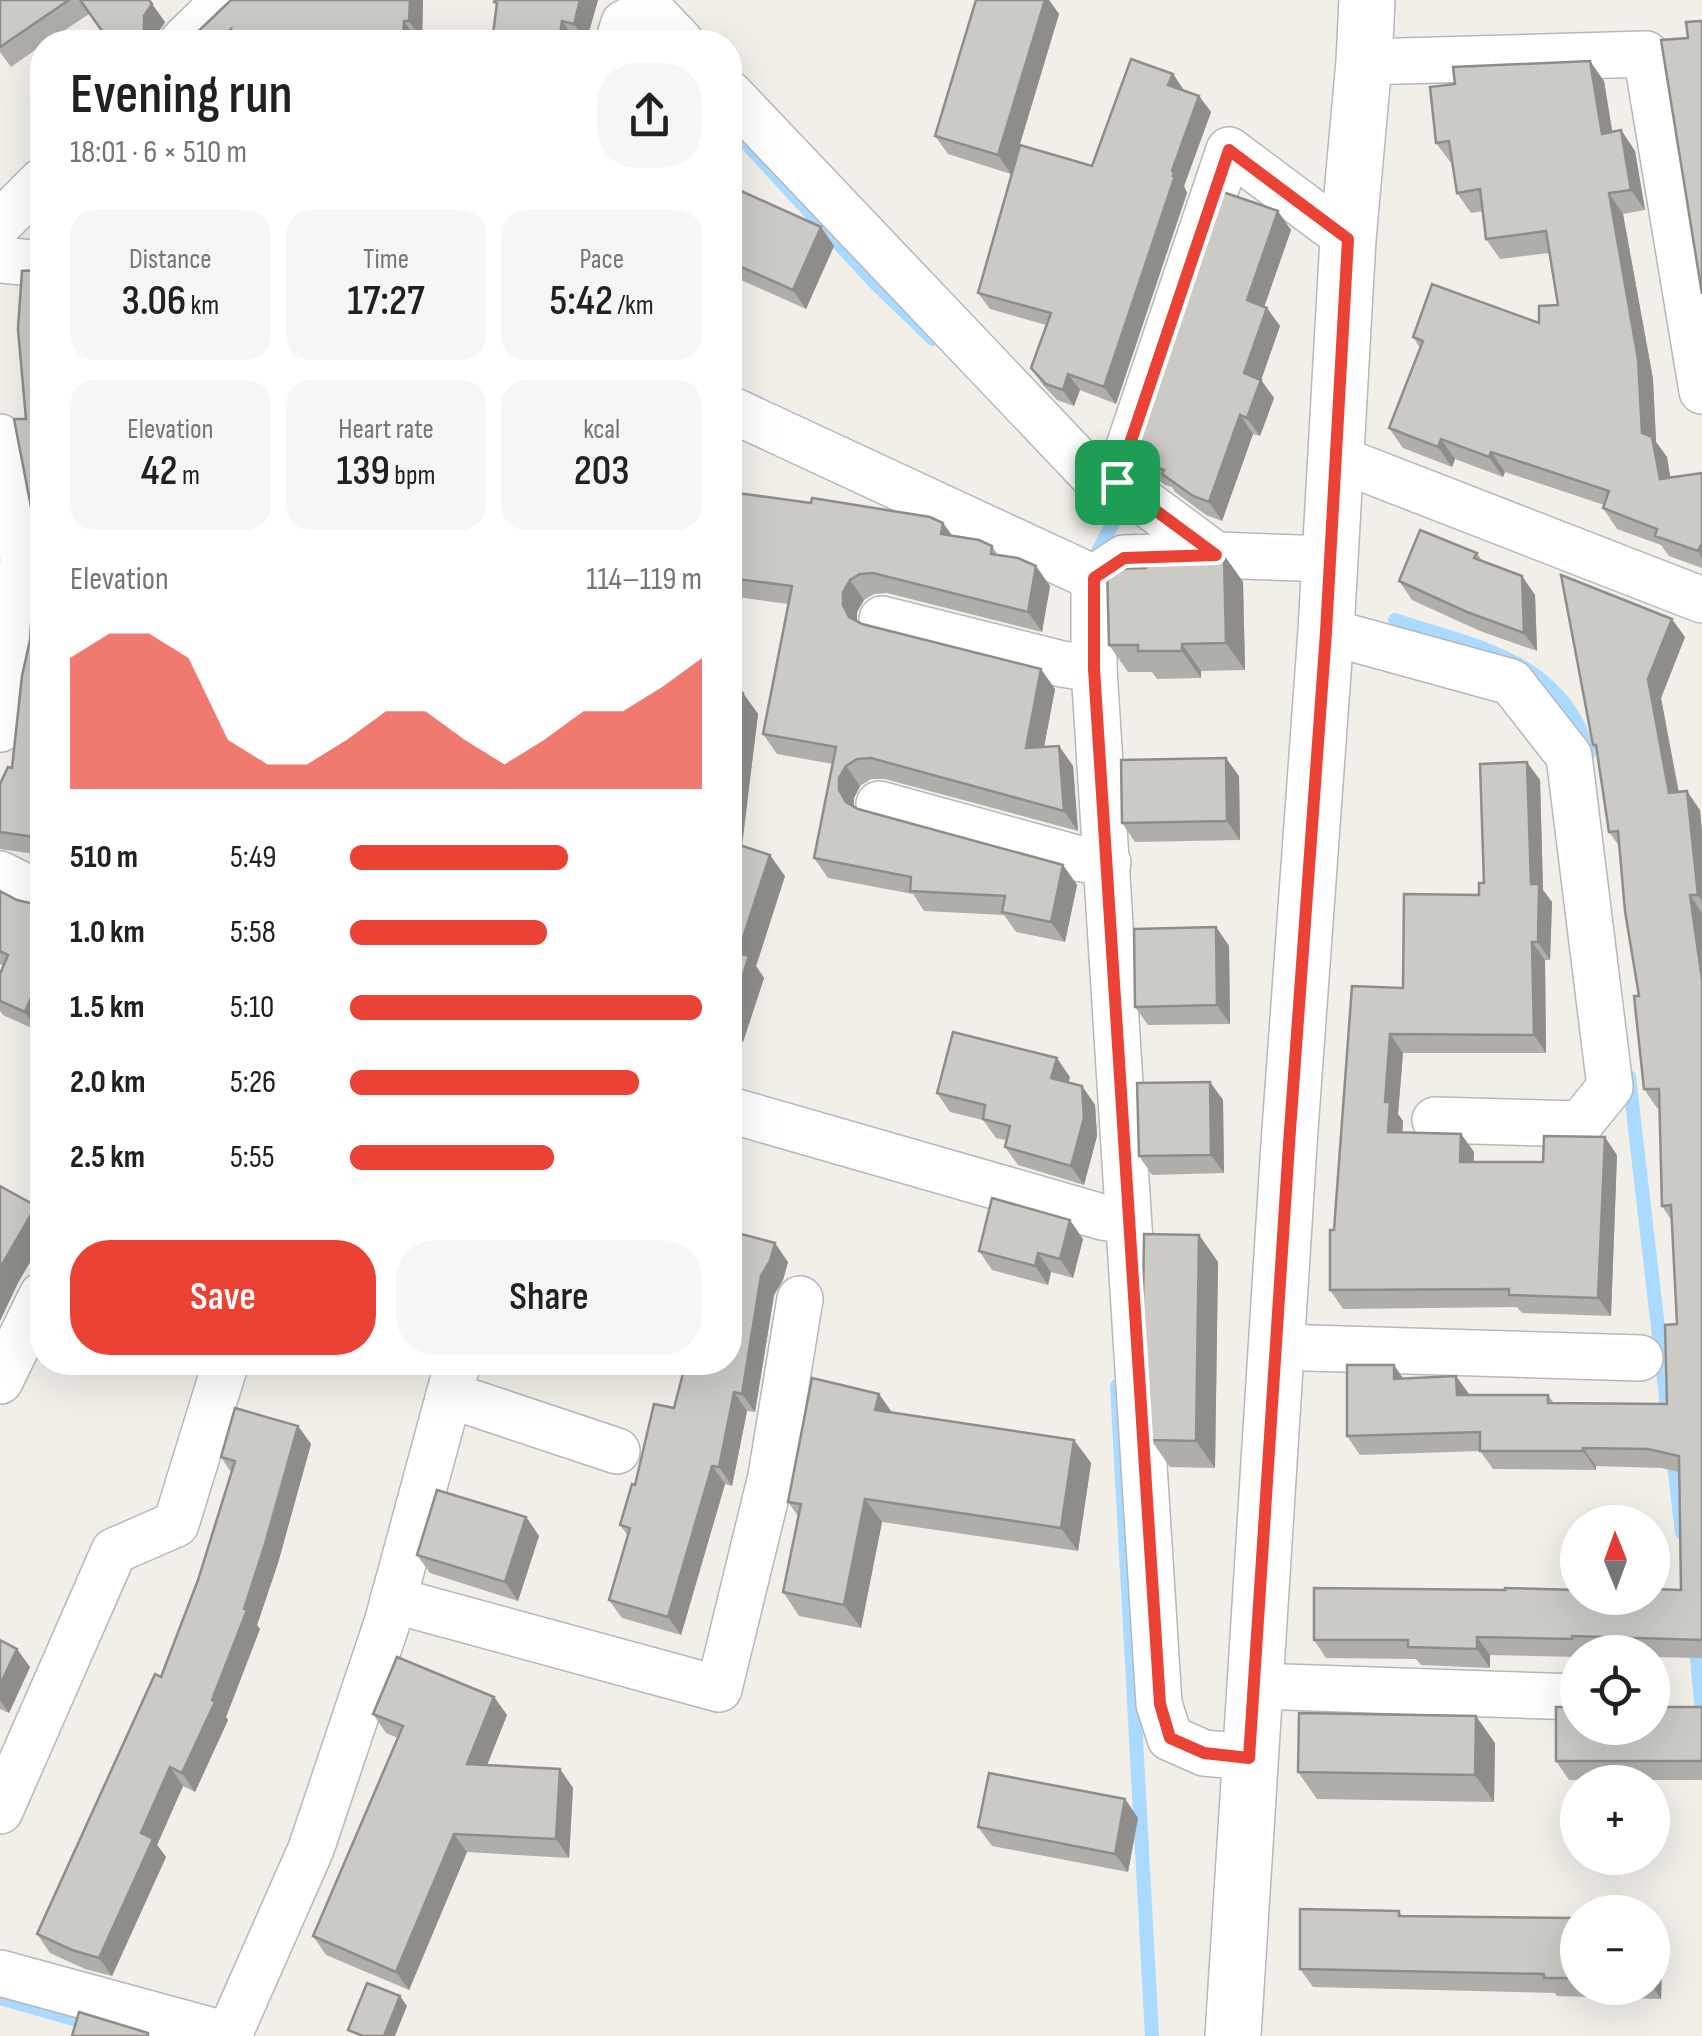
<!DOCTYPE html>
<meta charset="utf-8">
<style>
:root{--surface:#fff;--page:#f6f6f6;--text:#202124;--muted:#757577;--accent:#ea4335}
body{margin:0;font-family:"Sofia Sans Condensed",sans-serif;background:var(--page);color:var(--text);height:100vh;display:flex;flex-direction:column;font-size:38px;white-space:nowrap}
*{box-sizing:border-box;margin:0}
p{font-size:32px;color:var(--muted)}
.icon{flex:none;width:55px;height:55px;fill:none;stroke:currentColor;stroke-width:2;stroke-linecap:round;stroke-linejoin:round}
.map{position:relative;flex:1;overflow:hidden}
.sheet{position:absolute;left:30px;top:30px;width:712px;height:1345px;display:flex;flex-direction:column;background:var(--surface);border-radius:40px;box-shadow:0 10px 40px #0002}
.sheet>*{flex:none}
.needle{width:65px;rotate:359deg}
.controls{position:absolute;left:1560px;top:1505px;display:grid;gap:20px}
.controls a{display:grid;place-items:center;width:110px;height:110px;border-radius:50%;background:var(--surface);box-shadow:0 10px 40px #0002;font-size:50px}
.pin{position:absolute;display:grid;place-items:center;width:85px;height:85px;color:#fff;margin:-42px;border-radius:20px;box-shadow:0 5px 15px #0006}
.round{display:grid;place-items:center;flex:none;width:105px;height:105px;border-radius:40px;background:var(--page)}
.overview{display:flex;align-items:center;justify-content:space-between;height:170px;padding:0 40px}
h1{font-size:55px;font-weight:600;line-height:75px}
.stats{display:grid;grid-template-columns:repeat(3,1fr);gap:15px;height:170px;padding:10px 40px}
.stats div{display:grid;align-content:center;border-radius:25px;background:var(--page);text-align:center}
.stats b{font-size:42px;font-weight:600}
.stats small{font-size:28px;font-weight:400}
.stats p{font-size:28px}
.chart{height:280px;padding:20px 40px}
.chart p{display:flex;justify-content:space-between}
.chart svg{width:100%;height:180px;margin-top:10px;fill:var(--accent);opacity:.7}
.button{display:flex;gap:20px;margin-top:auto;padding:20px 40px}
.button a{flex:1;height:115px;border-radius:40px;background:var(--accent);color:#fff;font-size:40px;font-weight:600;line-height:115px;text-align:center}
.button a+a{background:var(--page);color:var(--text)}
ul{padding:0 40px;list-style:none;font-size:32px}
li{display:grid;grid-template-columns:160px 120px 1fr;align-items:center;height:75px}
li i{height:25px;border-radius:12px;background:var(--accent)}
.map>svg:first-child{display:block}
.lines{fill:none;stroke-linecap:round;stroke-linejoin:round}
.stream{stroke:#aadaff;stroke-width:14}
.minor-casing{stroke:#b5b8bc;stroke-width:48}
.tertiary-casing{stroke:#b5b8bc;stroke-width:58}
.minor{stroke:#fff;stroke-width:45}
.tertiary{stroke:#fff;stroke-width:55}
.wall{fill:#afaea9}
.shaded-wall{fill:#8f8d8a}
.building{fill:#cccac5;stroke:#8f8d8a;stroke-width:2.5}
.route-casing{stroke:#fff;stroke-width:20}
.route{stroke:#ea4335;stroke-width:12}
</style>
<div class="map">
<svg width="1702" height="2036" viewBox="0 0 1702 2036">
<rect width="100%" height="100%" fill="#f1efe8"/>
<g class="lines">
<!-- stream -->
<g class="stream">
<polyline points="734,130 876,284 933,339"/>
<polyline points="1096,556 1120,508"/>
<path d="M1395 620C1477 648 1561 658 1589 753"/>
<polyline points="1629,1077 1669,1423"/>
<polyline points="1117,1386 1152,2036"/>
<polyline points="1673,1455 1682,1533"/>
<polyline points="1695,1643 1702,1708"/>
<polyline points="0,1998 91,2024"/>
</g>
<defs>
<g id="minor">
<polyline points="641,0 681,42"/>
<polyline points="182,42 225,0"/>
<polyline points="618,42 624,23"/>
<polyline points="1364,62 1646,54 1702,391"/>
<polyline points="730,94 1094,477 1117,482"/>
<polyline points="0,223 42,181"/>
<polyline points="0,260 42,264"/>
<polyline points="730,409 1094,578"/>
<polyline points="0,437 23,558 17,657 0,729"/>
<polyline points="1334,457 1702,600"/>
<polyline points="1216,555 1117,482 1229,150 1348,239"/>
<polyline points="1094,578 1094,669 1159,1704 1170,1738 1204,1753 1249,1757"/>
<polyline points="1094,578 1124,558 1216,555 1329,559"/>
<polyline points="882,619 1062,664 1094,669"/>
<polyline points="1326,631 1511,682 1569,756 1610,1087 1580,1124 1435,1120"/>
<polyline points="879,804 1076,858 1108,863"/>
<polyline points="0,874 42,895"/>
<polyline points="730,1110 1102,1217 1128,1221"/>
<polyline points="1276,1347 1640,1358"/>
<polyline points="0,1381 42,1295"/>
<polyline points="449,1395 617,1451"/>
<polyline points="393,1600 719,1689 771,1476 800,1299"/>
<polyline points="1254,1686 1578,1697"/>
<polyline points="0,1811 114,1551 176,1524 226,1362"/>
<polyline points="0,1973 231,2036"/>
<polyline points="229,2035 311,1849 387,1623 458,1362"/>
</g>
<polyline id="tertiary" points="1233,2036 1289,1144 1326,631 1348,239 1364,62 1367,0"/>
</defs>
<!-- minor casing -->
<use href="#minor" class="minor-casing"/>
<!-- tertiary casing -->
<use href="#tertiary" class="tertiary-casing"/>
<!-- minor -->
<use href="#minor" class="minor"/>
<!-- tertiary -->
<use href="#tertiary" class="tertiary"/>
</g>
<!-- wall -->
<g class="wall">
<polygon points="0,0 149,0 165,22 157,34 157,42 109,42 89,14 47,42 42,42 42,45 11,67 0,52"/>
<polygon points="231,0 423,0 422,40 417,40 417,42 187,42"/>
<polygon points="495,0 598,0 586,42 575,39 497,6 494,2"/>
<polygon points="976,0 1049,0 1059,14 1011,174 948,154 935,136"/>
<polygon points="1173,74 1184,90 1199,96 1211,112 1184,186 1187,193 1116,404 1080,390 1074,406 1057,400 1043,385 1031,368 1046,325 990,309 978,293"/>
<polygon points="1604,81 1612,132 1621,130 1635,151 1645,210 1623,214 1653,379 1656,442 1667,457 1670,477 1702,473 1702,568 1669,556 1661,545 1617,529 1603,508 1604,505 1505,472 1503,477 1455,459 1452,467 1403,448 1389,428 1420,348 1413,337 1539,323 1558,305 1549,253 1500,259 1486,239 1483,211 1471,213 1457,193 1453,163 1451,163 1436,143"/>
<polygon points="730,186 821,227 834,246 806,309 730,275"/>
<polygon points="1291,230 1264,307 1280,326 1261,380 1274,398 1260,436 1253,434 1222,521 1206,515 1175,492 1172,487 1165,485 1148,472 1135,454"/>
<polygon points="42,266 42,524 31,507 26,419 39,270"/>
<polygon points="730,492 943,523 952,535 992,546 998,555 1050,586 1042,632 887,593 874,594 864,600 857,612 857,621 1055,689 1044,747 1059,746 1073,766 1078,831 885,779 871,779 860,786 854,798 854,806 858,809 1063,865 1077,885 1065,942 1016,932 1004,915 924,911 913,894 828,878 814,858 833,764 777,754 763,734 788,604 730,596"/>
<polygon points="42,547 42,855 0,849 0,784 12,768"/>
<polygon points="1477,553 1483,562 1522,576 1535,595 1537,651 1480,631 1412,600 1399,581"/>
<polygon points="1224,555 1243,582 1245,670 1201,671 1201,678 1157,679 1152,672 1128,672 1109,645 1146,568"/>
<polygon points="1685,637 1661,698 1679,792 1700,810 1702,832 1702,1658 1652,1657 1652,1652 1578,1652 1578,1657 1490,1655 1490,1668 1421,1665 1416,1659 1326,1658 1314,1640 1505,1590 1681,1590 1679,1472 1661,1468 1596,1466 1596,1470 1493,1469 1480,1451 1360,1455 1347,1436 1403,1378 1469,1395 1548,1395 1554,1403 1667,1404 1677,1324 1672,1221 1662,1206 1659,1108 1657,1108 1644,1089 1639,996 1619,846 1609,832 1597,751 1593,745"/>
<polygon points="730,690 743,693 758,714 742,846 785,876 756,966 764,978 743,1042 730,1038"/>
<polygon points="1239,776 1240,840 1135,842 1122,823"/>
<polygon points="1540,780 1543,890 1552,902 1550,960 1545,960 1546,1053 1403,1053 1398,1114 1403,1121 1402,1132 1461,1134 1474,1152 1473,1162 1543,1162 1617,1155 1611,1316 1522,1313 1517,1307 1343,1309 1330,1290 1334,1230 1403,988 1479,895 1484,883"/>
<polygon points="0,891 17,900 30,903 42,900 42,1020 38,1031 3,1015 0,1011 0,974 4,966 0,964"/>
<polygon points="1216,927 1229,946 1230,1024 1148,1025 1135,1007"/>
<polygon points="1070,1077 1068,1083 1082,1086 1095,1105 1097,1136 1084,1185 1018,1165 1005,1147 1006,1140 996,1138 983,1120 950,1112 937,1093"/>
<polygon points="1210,1082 1223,1100 1224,1173 1152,1175 1139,1156"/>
<polygon points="1199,1235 1218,1262 1215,1468 1170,1467 1151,1440"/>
<polygon points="1083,1239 1073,1278 1051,1272 1048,1285 992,1270 979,1251"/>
<polygon points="788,1262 783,1280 774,1295 755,1412 747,1411 732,1486 725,1484 681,1635 622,1618 609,1600 628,1536 620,1525 635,1485 674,1408"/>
<polygon points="879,1394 892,1413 1074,1440 1091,1463 1078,1551 882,1522 861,1628 799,1616 783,1592 798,1516 788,1502"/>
<polygon points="298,1426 311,1444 278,1563 257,1625 260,1629 226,1717 228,1720 195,1792 183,1786 157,1845 166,1857 112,1976 85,1969 50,1953 37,1934 161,1677 198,1580 231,1472 221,1457"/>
<polygon points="526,1517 539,1536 518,1601 430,1573 417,1555"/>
<polygon points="0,1640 30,1667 9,1713 0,1709"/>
<polygon points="494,1697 507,1715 487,1765 560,1769 573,1788 569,1858 467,1852 409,1990 326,1955 313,1936 398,1738 386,1733 373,1714"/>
<polygon points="1702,1707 1702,1780 1569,1780 1556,1761"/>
<polygon points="1495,1743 1494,1802 1317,1799 1298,1772"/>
<polygon points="1125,1799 1138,1818 1128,1872 992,1846 978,1827"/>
<polygon points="1399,1911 1402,1916 1578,1918 1578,1988 1652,1988 1652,1923 1663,1937 1661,1999 1557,1996 1555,1993 1313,1987 1300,1969"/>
</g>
<!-- shaded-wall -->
<g class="shaded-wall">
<polygon points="410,0 423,0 422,40 409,21"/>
<polygon points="580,0 598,0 586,42 574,24"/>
<polygon points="1045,0 1049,0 1059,14 1011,174 998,155"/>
<polygon points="152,4 165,22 157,34 157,42 151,42 144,29 144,16"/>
<polygon points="404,21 417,40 417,42 403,42"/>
<polygon points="562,21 575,39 574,42 559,42"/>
<polygon points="1590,61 1604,81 1616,154 1602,134"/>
<polygon points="1173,74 1184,91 1168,85"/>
<polygon points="1199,96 1211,112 1184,186 1187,193 1116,404 1104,387 1172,171"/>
<polygon points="1621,130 1635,151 1645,210 1631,190"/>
<polygon points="1609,193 1623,214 1653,379 1656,442 1667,457 1674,499 1660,479 1642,433"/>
<polygon points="1278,211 1291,230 1260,319 1247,300"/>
<polygon points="821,227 834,246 806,309 793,290"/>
<polygon points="1267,308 1280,326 1261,380 1274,398 1260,436 1247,418 1244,373"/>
<polygon points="1068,374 1080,390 1074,406 1063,390"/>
<polygon points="1240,415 1253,434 1222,521 1209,502"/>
<polygon points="1441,439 1455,459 1452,467 1438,447"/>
<polygon points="1491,452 1505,472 1503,477 1489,457"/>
<polygon points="943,523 957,543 941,534"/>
<polygon points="1224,555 1243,582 1245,670 1226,643"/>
<polygon points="1036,566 1050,586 1042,632 1028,612"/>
<polygon points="1522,576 1535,595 1537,651 1524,633"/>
<polygon points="850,580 864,600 857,612 857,625 849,617 843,605 843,592"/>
<polygon points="1672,619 1685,637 1661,698 1682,812 1669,793 1648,679"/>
<polygon points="1182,644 1201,671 1201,678 1182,651"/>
<polygon points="1041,669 1055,689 1040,768 1026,748"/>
<polygon points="743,693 758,714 740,861 730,847 730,802"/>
<polygon points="1059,746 1073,766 1078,831 1064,811"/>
<polygon points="1226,758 1239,776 1240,840 1227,821"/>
<polygon points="1527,762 1540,780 1543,890 1552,902 1550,960 1538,942 1531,884"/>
<polygon points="846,766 860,786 854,798 853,810 846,802 839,790 839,778"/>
<polygon points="1687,791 1700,810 1702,832 1702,901 1698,895"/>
<polygon points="770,855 785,876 756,966 764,978 743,1042 730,1023 738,953"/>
<polygon points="1063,865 1077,885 1065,942 1051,922"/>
<polygon points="1690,895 1702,913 1702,979"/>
<polygon points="1216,927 1229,946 1230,1024 1217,1005"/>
<polygon points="1532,942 1545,960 1546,1053 1534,1035"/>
<polygon points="31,998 42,1014 42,1020 38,1031 25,1012"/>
<polygon points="1390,1034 1403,1053 1398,1114 1403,1121 1401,1150 1388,1132 1385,1102"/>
<polygon points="1057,1058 1070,1077 1064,1097 1051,1078"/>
<polygon points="1210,1082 1223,1100 1224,1173 1211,1155"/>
<polygon points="1082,1086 1095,1105 1097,1136 1084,1185 1071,1166"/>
<polygon points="1461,1134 1474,1152 1473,1180 1460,1162"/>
<polygon points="1605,1137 1617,1155 1611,1316 1598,1298"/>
<polygon points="36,1206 42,1215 42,1242 18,1283 0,1321 0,1268"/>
<polygon points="1070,1220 1083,1239 1073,1278 1060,1259"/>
<polygon points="1199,1235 1218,1262 1215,1468 1196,1441"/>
<polygon points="775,1243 788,1262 783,1280 774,1295 755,1412 742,1394 761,1276"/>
<polygon points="1038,1253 1051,1272 1048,1285 1035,1266"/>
<polygon points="1394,1365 1407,1384 1394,1379"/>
<polygon points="1456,1376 1469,1394 1470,1414 1457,1395"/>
<polygon points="734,1392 747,1411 732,1486 719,1467"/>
<polygon points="879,1394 896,1418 875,1410"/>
<polygon points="298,1426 311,1444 278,1563 257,1625 260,1629 226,1717 228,1720 195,1792 182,1773 212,1700 244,1609"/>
<polygon points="1074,1440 1091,1463 1078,1551 1061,1528"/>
<polygon points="1583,1448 1596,1466 1596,1470 1583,1451"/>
<polygon points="712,1466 725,1484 681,1635 668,1617"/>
<polygon points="865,1499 882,1522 861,1628 844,1605"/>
<polygon points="526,1517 539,1536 518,1601 505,1582"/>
<polygon points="1477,1637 1490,1655 1490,1668 1477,1649"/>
<polygon points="17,1649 30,1667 9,1713 0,1700 0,1685"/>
<polygon points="494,1697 507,1715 480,1783 467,1764"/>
<polygon points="1476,1716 1495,1743 1494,1802 1475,1775"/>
<polygon points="170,1767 183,1786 157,1845 166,1857 112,1976 99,1958 141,1833"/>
<polygon points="560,1769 573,1788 569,1858 556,1839"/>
<polygon points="1125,1799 1138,1818 1128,1872 1115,1854"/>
<polygon points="454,1834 467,1852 409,1990 396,1972"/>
<polygon points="1652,1923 1663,1937 1661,1999 1652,1986"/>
<polygon points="400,1996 407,2006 395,2036 384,2036"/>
</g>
<!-- building -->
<g class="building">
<polygon points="0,0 69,0 0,47"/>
<polygon points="80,0 149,0 152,4 144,16 144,29 152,42 110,42"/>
<polygon points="231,0 410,0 409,21 404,21 403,42 230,42 231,29 217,42 187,42"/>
<polygon points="495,0 580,0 574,24 562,21 559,42 492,42 497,3 494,2"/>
<polygon points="976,0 1045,0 998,155 935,136"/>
<polygon points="1702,21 1702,294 1661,40 1688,38 1686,22"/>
<polygon points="1131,59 1173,74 1168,85 1199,96 1172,171 1174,172 1173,176 1175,176 1104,387 1068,374 1063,390 1046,384 1031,368 1051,313 978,293 1020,145 1092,166"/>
<polygon points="1590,61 1602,134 1621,130 1631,190 1609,193 1638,359 1642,433 1652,437 1660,479 1702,473 1702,558 1700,547 1698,551 1655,536 1657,529 1603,508 1609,491 1491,452 1489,457 1441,439 1438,447 1389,428 1423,341 1413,337 1432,284 1539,323 1539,306 1558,305 1546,231 1486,239 1480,189 1457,193 1449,141 1436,143 1430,87 1455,84 1453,67"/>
<polygon points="730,186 821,227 793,290 730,262"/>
<polygon points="1223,192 1278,211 1247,300 1267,308 1244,373 1261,380 1247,418 1240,415 1209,502 1193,496 1162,474 1164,470 1152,466 1135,454"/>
<polygon points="42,266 42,508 31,507 14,419 26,419 18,329 22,271 39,270"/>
<polygon points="730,492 811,503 812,498 930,517 943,523 941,534 979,540 992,546 991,554 1018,558 1036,566 1028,612 873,573 860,574 850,580 843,592 843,605 849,617 862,624 1041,669 1026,748 1059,746 1064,811 871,758 857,759 846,766 839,778 839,790 846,802 858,809 1063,865 1051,922 1002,912 1005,896 910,891 911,877 814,858 836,747 763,734 792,586 730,578"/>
<polygon points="1420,530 1477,553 1474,558 1522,576 1524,633 1467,612 1399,581"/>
<polygon points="36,546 42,547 42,838 0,832 0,784 8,767 12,768 22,676 30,640"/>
<polygon points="1224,555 1226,643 1182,644 1182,651 1138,651 1138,645 1109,645 1107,569 1146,568 1146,556"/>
<polygon points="1561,575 1672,619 1648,679 1669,793 1687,791 1698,895 1690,895 1702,979 1702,1640 1572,1636 1572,1639 1477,1637 1477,1649 1408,1647 1408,1640 1314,1640 1314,1588 1505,1590 1505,1588 1578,1590 1578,1598 1652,1598 1652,1589 1681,1590 1679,1456 1648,1449 1583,1448 1583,1451 1480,1451 1480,1432 1347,1436 1347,1365 1394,1365 1394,1379 1456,1376 1457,1395 1548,1395 1548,1403 1667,1404 1665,1325 1677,1324 1671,1205 1662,1206 1659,1089 1644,1089 1634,996 1639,996 1625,911 1618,831 1609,832 1596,745 1593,745"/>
<polygon points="730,690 743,693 730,802"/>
<polygon points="1226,758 1227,821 1122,823 1121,760"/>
<polygon points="1527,762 1531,884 1539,884 1538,942 1532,942 1534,1035 1390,1034 1385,1102 1390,1102 1388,1132 1461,1134 1460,1162 1543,1162 1544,1136 1605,1137 1598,1298 1509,1295 1509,1289 1330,1290 1330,1230 1334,1230 1352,986 1403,988 1404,894 1479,895 1479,883 1484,883 1480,764"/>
<polygon points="730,842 770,855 738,953 749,956 730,1016"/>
<polygon points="0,891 17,900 30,903 42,900 42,1003 31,998 25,1012 0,1001 0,974 8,955 0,951"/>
<polygon points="1216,927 1217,1005 1135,1007 1134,929"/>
<polygon points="953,1032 1057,1058 1051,1078 1082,1086 1084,1118 1071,1166 1005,1147 1010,1126 983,1119 985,1105 937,1093"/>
<polygon points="1210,1082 1211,1155 1139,1156 1137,1083"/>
<polygon points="0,1186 36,1206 0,1268"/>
<polygon points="992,1198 1070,1220 1060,1259 1038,1253 1035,1266 979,1251"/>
<polygon points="730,1231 775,1243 770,1261 761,1276 742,1394 734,1392 719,1467 712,1466 668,1617 609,1600 630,1528 620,1525 632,1484 635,1485 654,1404 674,1408 686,1362 730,1362"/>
<polygon points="1144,1234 1199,1235 1196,1441 1151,1440 1143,1304"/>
<polygon points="812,1378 879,1394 875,1410 1074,1440 1061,1528 865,1499 844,1605 783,1592 801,1504 788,1502"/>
<polygon points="235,1408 298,1426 265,1544 244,1609 247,1610 212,1700 215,1702 182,1773 170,1767 141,1833 153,1839 99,1958 72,1950 37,1934 155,1674 161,1677 198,1580 235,1461 221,1457"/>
<polygon points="437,1490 526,1517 505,1582 417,1555"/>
<polygon points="0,1640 17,1649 0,1685"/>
<polygon points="397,1657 494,1697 467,1764 560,1769 556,1839 454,1834 396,1972 313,1936 403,1726 373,1714"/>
<polygon points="1556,1707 1578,1707 1578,1728 1652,1728 1652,1707 1702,1707 1702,1761 1556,1761"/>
<polygon points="1299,1713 1476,1716 1475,1775 1298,1772"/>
<polygon points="989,1773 1125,1799 1115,1854 978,1827"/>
<polygon points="1300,1909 1399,1911 1399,1916 1578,1918 1578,1978 1544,1978 1544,1974 1300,1969"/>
<polygon points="367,1983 400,1996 384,2036 363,2036 348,2030"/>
<polygon points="79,2012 148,2033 148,2036 72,2036"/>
</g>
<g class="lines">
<defs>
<polygon id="route" points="1229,150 1348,239 1326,632 1289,1144 1249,1758 1204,1753 1170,1738 1160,1704 1094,669 1094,578 1124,558 1216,555 1117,482"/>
</defs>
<!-- route casing -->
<use href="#route" class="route-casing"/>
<!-- route -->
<use href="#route" class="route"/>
</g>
</svg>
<div class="controls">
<a><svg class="needle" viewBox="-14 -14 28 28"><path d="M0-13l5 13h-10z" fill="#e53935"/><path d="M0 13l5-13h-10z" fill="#757577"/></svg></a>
<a><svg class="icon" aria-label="locate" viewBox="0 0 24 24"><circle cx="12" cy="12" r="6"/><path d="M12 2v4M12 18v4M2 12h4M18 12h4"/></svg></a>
<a>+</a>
<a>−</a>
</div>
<div class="pin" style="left:1117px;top:482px;background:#1e9e55"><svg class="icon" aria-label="arrive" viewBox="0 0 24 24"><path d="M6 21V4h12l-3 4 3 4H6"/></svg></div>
<section class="sheet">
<div class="overview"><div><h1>Evening run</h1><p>18:01 · 6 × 510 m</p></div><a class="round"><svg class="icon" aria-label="share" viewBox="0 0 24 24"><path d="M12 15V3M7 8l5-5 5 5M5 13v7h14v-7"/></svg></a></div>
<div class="stats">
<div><p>Distance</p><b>3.06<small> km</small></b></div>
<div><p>Time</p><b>17:27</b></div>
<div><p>Pace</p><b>5:42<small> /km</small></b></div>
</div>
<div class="stats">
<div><p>Elevation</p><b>42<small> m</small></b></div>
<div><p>Heart rate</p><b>139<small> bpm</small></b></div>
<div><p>kcal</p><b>203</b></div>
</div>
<div class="chart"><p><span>Elevation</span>114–119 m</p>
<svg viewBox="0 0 160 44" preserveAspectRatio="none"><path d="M0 44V12L10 6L20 6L30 12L40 32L50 38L60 38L70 32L80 25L90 25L100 32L110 38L120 32L130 25L140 25L150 19L160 12V44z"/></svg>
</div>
<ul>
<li><b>510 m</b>5:49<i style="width:62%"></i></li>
<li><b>1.0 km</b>5:58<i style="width:56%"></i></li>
<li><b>1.5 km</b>5:10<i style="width:100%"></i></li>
<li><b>2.0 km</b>5:26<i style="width:82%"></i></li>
<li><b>2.5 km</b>5:55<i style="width:58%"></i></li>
</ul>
<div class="button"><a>Save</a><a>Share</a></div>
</section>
</div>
